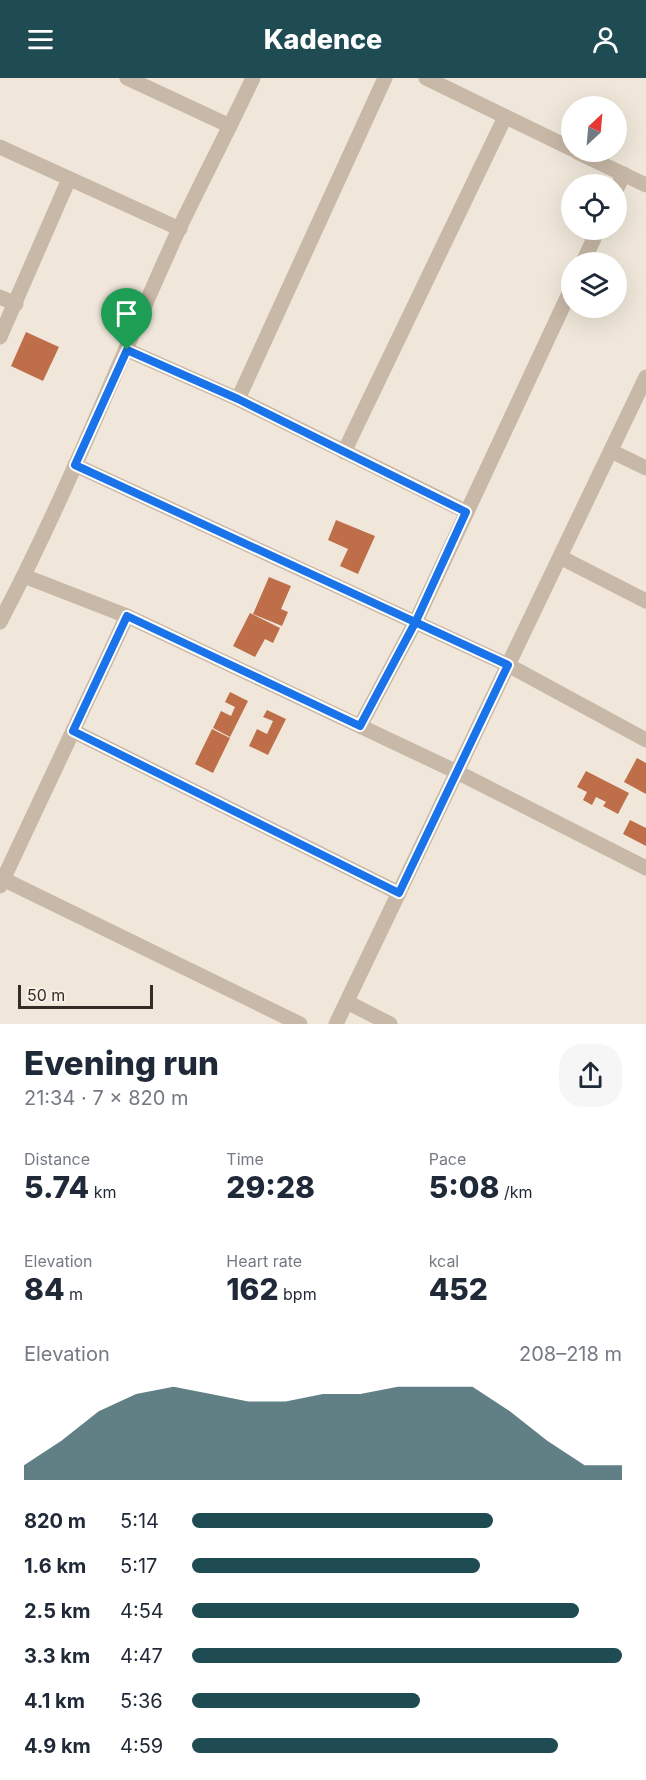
<!DOCTYPE html>
<meta charset="utf-8">
<style>
:root{--surface:#fff;--page:#f6f6f7;--text:#1f2937;--muted:#747a83;--accent:#1f4b53}
body{margin:0;font-family:Inter,sans-serif;background:var(--page);color:var(--text);height:100vh;display:flex;flex-direction:column;font-size:22px;white-space:nowrap}
*{box-sizing:border-box;margin:0}
p{font-size:20px;color:var(--muted)}
.icon{flex:none;width:33px;height:33px;fill:none;stroke:currentColor;stroke-width:2;stroke-linecap:round;stroke-linejoin:round}
.map{position:relative;height:946px;overflow:hidden}
.drawer{display:flex;flex-direction:column;background:var(--surface);flex:1}
.drawer>*{flex:none}
.needle{width:39px;rotate:26deg}
.controls{position:absolute;left:561px;top:18px;display:grid;gap:12px}
.controls a{display:grid;place-items:center;width:66px;height:66px;border-radius:50%;background:var(--surface);box-shadow:0 6px 24px #0002;font-size:30px}
.scale{position:absolute;left:18px;bottom:15px;width:135px;box-sizing:border-box;padding-left:6px;border:3px solid #342c27;border-top:0;font-size:16px;line-height:21px;white-space:nowrap;color:#342c27;-webkit-text-stroke:4px #f8f1e6;paint-order:stroke}
.pin{position:absolute;display:grid;place-items:center;width:51px;height:51px;color:#fff;margin:-62px -26px;border-radius:50% 50% 50% 0;rotate:-45deg;box-shadow:0 0 6px #0007}
.pin .icon{rotate:45deg}
.round{display:grid;place-items:center;flex:none;width:63px;height:63px;border-radius:24px;background:var(--page)}
.overview{display:flex;align-items:center;justify-content:space-between;height:102px;padding:0 24px}
h1{font-size:33px;font-weight:800;line-height:45px}
.figures{display:grid;grid-template-columns:repeat(3,1fr);gap:9px;height:102px;padding:6px 24px}
.figures div{display:grid;align-content:center}
.figures b{font-size:30px;font-weight:800}
.figures small{font-size:16px;font-weight:400}
.figures p{font-size:16px}
.chart{height:168px;padding:12px 24px}
.chart p{display:flex;justify-content:space-between}
.chart svg{width:100%;height:108px;margin-top:6px;fill:var(--accent);opacity:.7}
ul{padding:0 24px;list-style:none;font-size:20px}
li{display:grid;grid-template-columns:96px 72px 1fr;align-items:center;height:45px}
li i{height:15px;border-radius:8px;background:var(--accent)}
header{display:flex;justify-content:space-between;align-items:center;height:78px;padding:0 24px;background:var(--accent);color:#fff;font-size:27px;font-weight:800}
.map>svg:first-child{display:block}
.building{fill:#be6f4a}
.lines{fill:none;stroke-linecap:round;stroke-linejoin:round}
.minor{stroke:#c7b8a7;stroke-width:15}
.route-casing{stroke:#fff;stroke-width:12}
.route{stroke:#1a73e8;stroke-width:8}
</style>
<header><svg class="icon" aria-label="menu" viewBox="0 0 24 24"><path d="M4 6h16M4 12h16M4 18h16"/></svg>Kadence<svg class="icon" aria-label="person" viewBox="0 0 24 24"><circle cx="12" cy="8" r="4"/><path d="M4 21q1-7 8-7t8 7"/></svg></header>
<div class="map">
<svg width="646" height="946" viewBox="0 0 646 946">
<rect width="100%" height="100%" fill="#f0e7da"/>
<!-- building -->
<g class="building">
<polygon points="26,254 59,269 43,303 11,288"/>
<polygon points="336,442 375,458 358,496 340,488 348,471 328,462"/>
<polygon points="269,499 291,508 281,531 288,534 282,548 253,536"/>
<polygon points="250,535 280,550 273,565 265,561 255,579 233,568"/>
<polygon points="230,614 248,623 230,659 213,650 221,633 231,638 235,629 225,624"/>
<polygon points="267,632 286,641 268,677 249,668 257,651 267,656 273,643 263,639"/>
<polygon points="212,651 230,660 213,695 195,686"/>
<polygon points="637,680 646,685 646,716 624,704"/>
<polygon points="586,693 629,715 618,736 603,728 606,724 596,719 592,727 583,722 587,714 577,709"/>
<polygon points="630,742 646,750 646,768 623,756"/>
</g>
<g class="lines">
<!-- minor -->
<g class="minor">
<polyline points="127,0 230,48"/>
<polyline points="426,0 572,71"/>
<polyline points="0,69 180,151"/>
<polyline points="577,74 646,107"/>
<polyline points="616,112 624,96"/>
<polyline points="583,184 598,152"/>
<polyline points="0,219 16,226"/>
<polyline points="0,259 69,101"/>
<polyline points="127,272 238,321 467,434"/>
<polyline points="238,321 385,0"/>
<polyline points="611,373 646,390"/>
<polyline points="344,374 505,39"/>
<polyline points="75,387 508,587 646,662"/>
<polyline points="560,479 646,523"/>
<polyline points="24,498 127,538 457,694 646,790"/>
<path d="M0 544C67 417 119 282 179 151 203 101 229 51 253 0"/>
<polyline points="360,648 416,543 572,209"/>
<polyline points="73,653 399,815"/>
<polyline points="3,801 300,946"/>
<polyline points="0,808 127,538"/>
<polyline points="347,924 390,946"/>
<polyline points="336,946 646,299"/>
</g>
</g>
<g class="lines">
<defs>
<polyline id="route" points="127,272 238,321 466,434 416,543 360,648 127,538 73,653 399,815 508,587 75,387 127,272"/>
</defs>
<!-- route casing -->
<use href="#route" class="route-casing"/>
<!-- route -->
<use href="#route" class="route"/>
</g>
</svg>
<div class="controls">
<a><svg class="needle" viewBox="-14 -14 28 28"><path d="M0-13l5 13h-10z" fill="#e53935"/><path d="M0 13l5-13h-10z" fill="#747a83"/></svg></a>
<a><svg class="icon" aria-label="locate" viewBox="0 0 24 24"><circle cx="12" cy="12" r="6"/><path d="M12 2v4M12 18v4M2 12h4M18 12h4"/></svg></a>
<a><svg class="icon" aria-label="layers" viewBox="0 0 24 24"><path d="M12 4l9 5-9 5-9-5zM3 14l9 5 9-5"/></svg></a>
</div>
<div class="scale">50 m</div>
<div class="pin" style="left:127px;top:272px;background:#1e9e55"><svg class="icon" aria-label="arrive" viewBox="0 0 24 24"><path d="M6 21V4h12l-3 4 3 4H6"/></svg></div>
</div>
<section class="drawer">
<div class="overview"><div><h1>Evening run</h1><p>21:34 · 7 × 820 m</p></div><a class="round"><svg class="icon" aria-label="share" viewBox="0 0 24 24"><path d="M12 15V3M7 8l5-5 5 5M5 13v7h14v-7"/></svg></a></div>
<div class="figures">
<div><p>Distance</p><b>5.74<small> km</small></b></div>
<div><p>Time</p><b>29:28</b></div>
<div><p>Pace</p><b>5:08<small> /km</small></b></div>
</div>
<div class="figures">
<div><p>Elevation</p><b>84<small> m</small></b></div>
<div><p>Heart rate</p><b>162<small> bpm</small></b></div>
<div><p>kcal</p><b>452</b></div>
</div>
<div class="chart"><p><span>Elevation</span>208–218 m</p>
<svg viewBox="0 0 160 44" preserveAspectRatio="none"><path d="M0 44V38L10 28L20 16L30 9L40 6L50 9L60 12L70 12L80 9L90 9L100 6L110 6L120 6L130 16L140 28L150 38L160 38V44z"/></svg>
</div>
<ul>
<li><b>820 m</b>5:14<i style="width:70%"></i></li>
<li><b>1.6 km</b>5:17<i style="width:67%"></i></li>
<li><b>2.5 km</b>4:54<i style="width:90%"></i></li>
<li><b>3.3 km</b>4:47<i style="width:100%"></i></li>
<li><b>4.1 km</b>5:36<i style="width:53%"></i></li>
<li><b>4.9 km</b>4:59<i style="width:85%"></i></li>
</ul>
</section>
